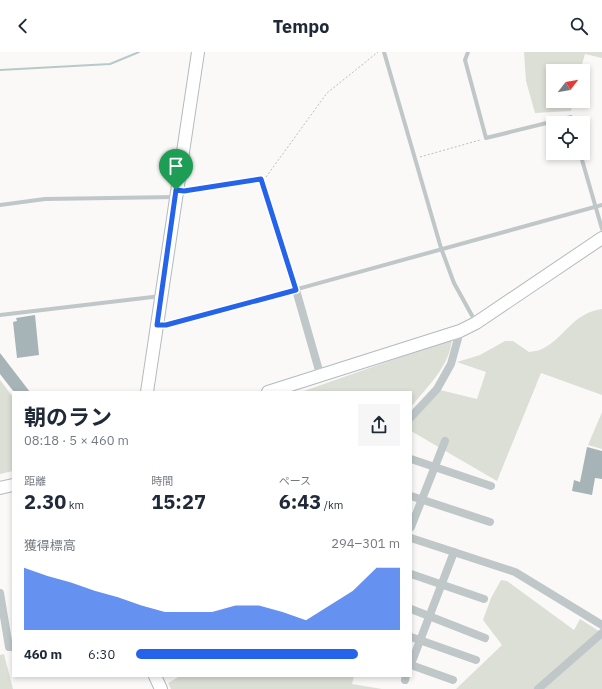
<!DOCTYPE html>
<html lang="ja">
<meta charset="utf-8">
<style>
:root{--surface:#fff;--page:#f6f6f7;--text:#1f2937;--muted:#747a83;--accent:#2563eb}
body{margin:0;font-family:"IBM Plex Sans","Noto Sans JP",sans-serif;background:var(--page);color:var(--text);height:100vh;display:flex;flex-direction:column;font-size:15px;white-space:nowrap}
*{box-sizing:border-box;margin:0}
p{font-size:13px;color:var(--muted)}
.icon{flex:none;width:22px;height:22px;fill:none;stroke:currentColor;stroke-width:2;stroke-linecap:round;stroke-linejoin:round}
.map{position:relative;flex:1;overflow:hidden}
.side{position:absolute;left:12px;top:339px;width:400px;height:286px;display:flex;flex-direction:column;background:var(--surface);border-radius:0px;box-shadow:0 2px 6px #0003}
.side>*{flex:none}
.needle{width:26px;rotate:59deg}
.tools{position:absolute;left:546px;top:12px;display:grid;gap:8px}
.tools a{display:grid;place-items:center;width:44px;height:44px;border-radius:0px;background:var(--surface);box-shadow:0 2px 6px #0003;font-size:20px}
.pin{position:absolute;display:grid;place-items:center;width:34px;height:34px;color:#fff;margin:-41px -17px;border-radius:50% 50% 50% 0;rotate:-45deg;box-shadow:0 0 4px #0007}
.pin .icon{rotate:45deg}
.round{display:grid;place-items:center;flex:none;width:42px;height:42px;border-radius:0px;background:var(--page)}
.headline{display:flex;align-items:center;justify-content:space-between;height:68px;padding:0 12px}
h1{font-size:22px;font-weight:700;line-height:30px}
.figures{display:grid;grid-template-columns:repeat(3,1fr);gap:6px;height:68px;padding:4px 12px}
.figures div{display:grid;align-content:center}
.figures b{font-size:20px;font-weight:700}
.figures small{font-size:11px;font-weight:400}
.figures p{font-size:11px}
.chart{height:112px;padding:8px 12px}
.chart p{display:flex;justify-content:space-between}
.chart svg{width:100%;height:72px;margin-top:4px;fill:var(--accent);opacity:.7}
ul{padding:0 12px;list-style:none;font-size:13px}
li{display:grid;grid-template-columns:64px 48px 1fr;align-items:center;height:30px}
li i{height:10px;border-radius:5px;background:var(--accent)}
header{display:flex;justify-content:space-between;align-items:center;height:52px;padding:0 12px;background:var(--surface);font-size:18px;font-weight:700}
.map>svg:first-child{display:block}
.green{fill:#dbdfd6}
.lines{fill:none;stroke-linecap:round;stroke-linejoin:round}
.stream{stroke:#b8c9ca;stroke-width:2}
.building{fill:#a7b4b7}
.secondary-casing{stroke:#b2bbbe;stroke-width:14}
.path{stroke:#babfc1;stroke-width:1;stroke-dasharray:2 2;stroke-linecap:butt}
.lane{stroke:#c0c7c9;stroke-width:4}
.street{stroke:#c0c7c9;stroke-width:8}
.secondary{stroke:#fff;stroke-width:12}
.route-casing{stroke:#fff;stroke-width:8}
.route{stroke:#2563eb;stroke-width:5}
</style>
<header><svg class="icon" aria-label="back" viewBox="0 0 24 24"><path d="M15 5l-7 7 7 7"/></svg>Tempo<svg class="icon" aria-label="search" viewBox="0 0 24 24"><circle cx="10" cy="10" r="6"/><path d="M15 15l6 6"/></svg></header>
<div class="map">
<svg width="602" height="637" viewBox="0 0 602 637">
<rect width="100%" height="100%" fill="#faf9f7"/>
<!-- green -->
<g class="green">
<polygon points="524,0 602,0 602,6 585,2 580,19 553,19 553,49 574,49 571,59 535,61 526,29"/>
<path d="M602 257V343L541 321 497 429 411 379V369L428 351 436 337 477 347 486 320 457 310 480 303 505 289H513L529 300C533 299 538 299 542 297 565 286 572 261 602 257Z"/>
<path d="M452 287C450 314 427 335 411 355V340H301Z"/>
<polygon points="0,328 13,345 13,419 0,422"/>
<polygon points="602,360 602,397 588,393"/>
<polygon points="501,528 507,529 574,578 580,567 602,581 602,637 456,637 502,593 483,568 491,546"/>
<polygon points="4,602 13,637 0,637 0,603"/>
<polygon points="180,624 354,624 352,632 382,637 171,637 168,631"/>
</g>
<g class="lines">
<!-- stream -->
<polyline class="stream" points="0,18 110,12 139,0"/>
</g>
<!-- building -->
<g class="building">
<polygon points="35,263 39,303 17,306 13,270 17,269 16,266"/>
<polygon points="0,301 30,340 14,340 0,322"/>
<polygon points="587,395 602,399 602,427 595,426 592,443 572,439 574,428 580,430"/>
</g>
<g class="lines">
<defs>
<g id="secondary">
<polyline points="147,340 198,0"/>
<polyline points="268,340 460,279 476,271 602,186"/>
<polyline points="0,436 13,433"/>
<polyline points="155,624 161,637"/>
</g>
</defs>
<!-- secondary casing -->
<use href="#secondary" class="secondary-casing"/>
<!-- path -->
<g class="path">
<polyline points="420,105 480,88"/>
<polyline points="266,125 327,41 378,0"/>
<polyline points="263,131 294,231"/>
</g>
<!-- lane -->
<g class="lane">
<polyline points="384,0 441,196 454,231 475,269"/>
<polyline points="468,0 465,8 486,86 571,65 573,71"/>
<polyline points="580,101 602,177"/>
<polyline points="179,138 184,139 261,127"/>
<polyline points="0,153 45,147 175,145"/>
<polyline points="0,263 161,244"/>
<polyline points="159,273 167,273 602,153"/>
</g>
<!-- street -->
<g class="street">
<polyline points="296,238 320,322"/>
<polyline points="411,365 437,337 451,312 460,279"/>
<polyline points="411,407 491,434"/>
<polyline points="411,444 490,470"/>
<polyline points="411,475 445,389"/>
<polyline points="411,486 515,520 602,573"/>
<polyline points="411,522 484,547"/>
<polyline points="0,541 9,595 13,595"/>
<polyline points="411,557 485,586"/>
<polyline points="411,585 476,608"/>
<polyline points="411,612 454,500"/>
<polyline points="411,613 453,628"/>
<polyline points="405,628 406,624"/>
<polyline points="538,637 602,581"/>
</g>
<!-- secondary -->
<use href="#secondary" class="secondary"/>
</g>
<g class="lines">
<defs>
<polygon id="route" points="261,127 296,238 166,273 157,273 176,138 184,139"/>
</defs>
<!-- route casing -->
<use href="#route" class="route-casing"/>
<!-- route -->
<use href="#route" class="route"/>
</g>
</svg>
<div class="tools">
<a><svg class="needle" viewBox="-14 -14 28 28"><path d="M0-13l5 13h-10z" fill="#e53935"/><path d="M0 13l5-13h-10z" fill="#747a83"/></svg></a>
<a><svg class="icon" aria-label="locate" viewBox="0 0 24 24"><circle cx="12" cy="12" r="6"/><path d="M12 2v4M12 18v4M2 12h4M18 12h4"/></svg></a>
</div>
<div class="pin" style="left:176px;top:138px;background:#1e9e55"><svg class="icon" aria-label="arrive" viewBox="0 0 24 24"><path d="M6 21V4h12l-3 4 3 4H6"/></svg></div>
<section class="side">
<div class="headline"><div><h1>朝のラン</h1><p>08:18 · 5 × 460 m</p></div><a class="round"><svg class="icon" aria-label="share" viewBox="0 0 24 24"><path d="M12 15V3M7 8l5-5 5 5M5 13v7h14v-7"/></svg></a></div>
<div class="figures">
<div><p>距離</p><b>2.30<small> km</small></b></div>
<div><p>時間</p><b>15:27</b></div>
<div><p>ペース</p><b>6:43<small> /km</small></b></div>
</div>
<div class="chart"><p><span>獲得標高</span>294–301 m</p>
<svg viewBox="0 0 160 44" preserveAspectRatio="none"><path d="M0 44V6L10 11L20 15L30 20L40 24L50 29L60 33L70 33L80 33L90 29L100 29L110 33L120 38L130 29L140 20L150 6L160 6V44z"/></svg>
</div>
<ul>
<li><b>460 m</b>6:30<i style="width:84%"></i></li>
</ul>
</section>
</div>
